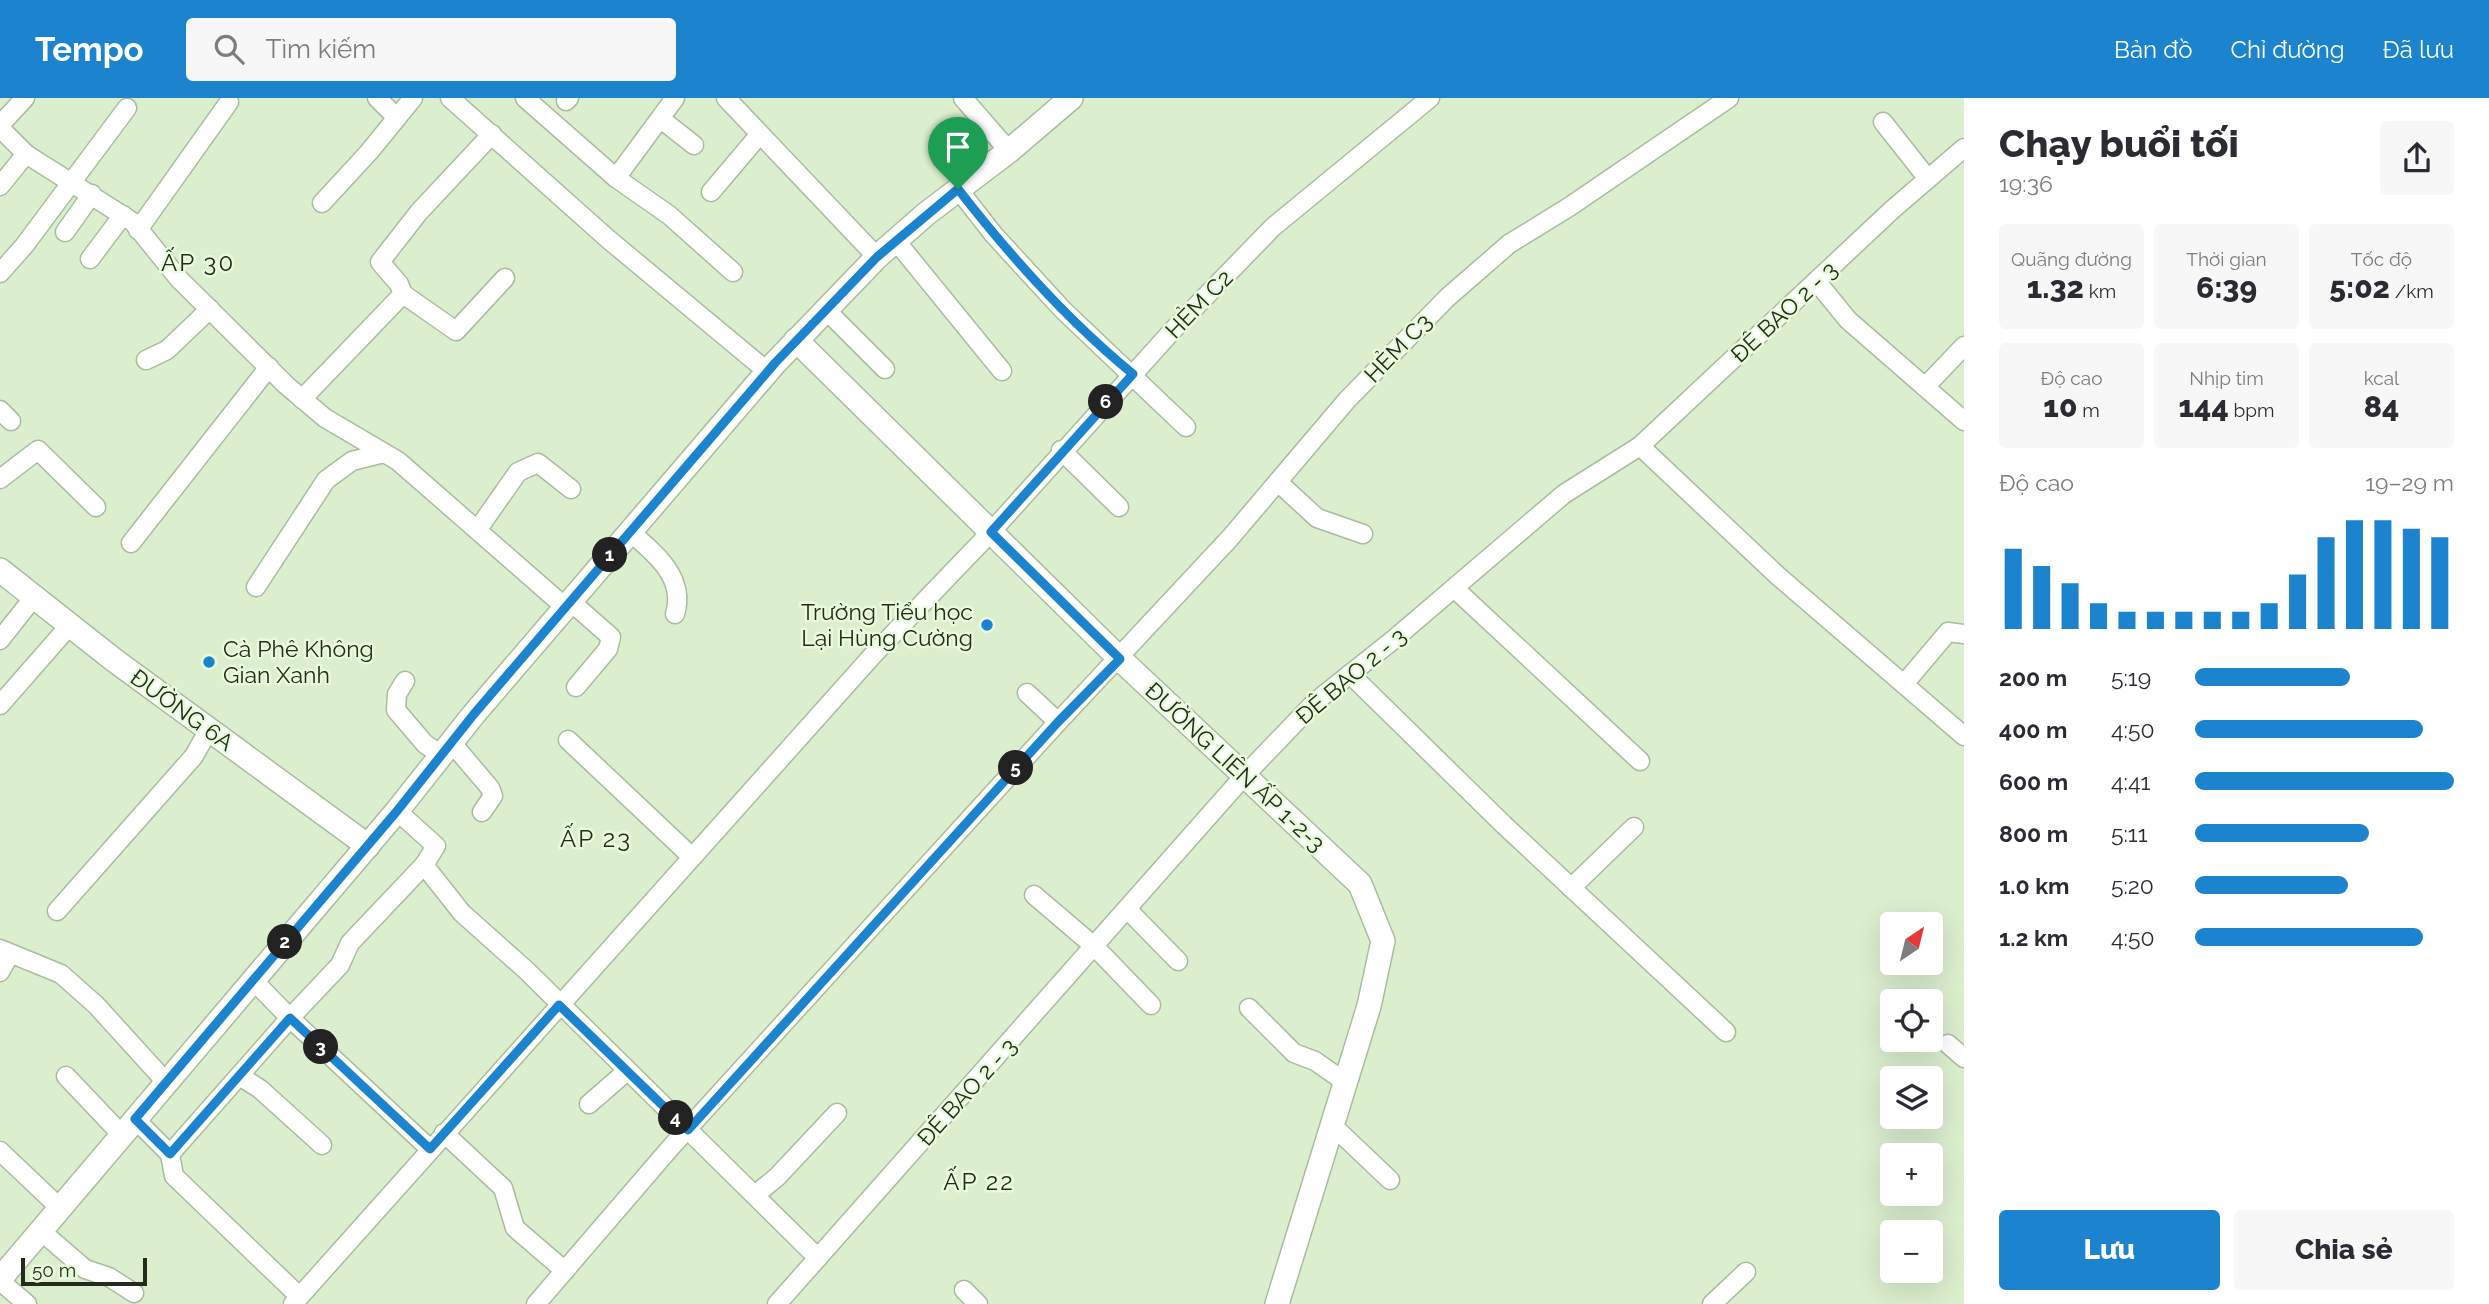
<!DOCTYPE html>
<html lang="vi">
<meta charset="utf-8">
<style>
:root{--surface:#fff;--page:#f7f7f7;--text:#2b2b33;--muted:#7c7c81;--accent:#1c84cf}
body{margin:0;font-family:Raleway,sans-serif;background:var(--page);color:var(--text);height:100vh;display:flex;flex-direction:column;font-size:26px;white-space:nowrap}
*{box-sizing:border-box;margin:0}
p{font-size:23px;color:var(--muted)}
.icon{flex:none;width:38px;height:38px;fill:none;stroke:currentColor;stroke-width:2;stroke-linecap:round;stroke-linejoin:round}
.map{position:relative;flex:1;overflow:hidden}
.side{display:flex;flex-direction:column;background:var(--surface);width:525px}
.side>*{flex:none}
.needle{width:46px;rotate:35deg}
.fabs{position:absolute;left:1880px;top:814px;display:grid;gap:14px}
.fabs a{display:grid;place-items:center;width:63px;height:63px;border-radius:7px;background:var(--surface);box-shadow:0 7px 28px #0002;font-size:35px}
.scale{position:absolute;left:21px;bottom:18px;width:126px;box-sizing:border-box;padding-left:7px;border:4px solid #232a1e;border-top:0;font-size:19px;line-height:24px;white-space:nowrap;color:#232a1e;-webkit-text-stroke:5px #e8fcdb;paint-order:stroke}
.pin{position:absolute;display:grid;place-items:center;width:60px;height:60px;color:#fff;margin:-72px -30px;border-radius:50% 50% 50% 0;rotate:-45deg;box-shadow:0 0 7px #0007}
.pin .icon{rotate:45deg}
.km{position:absolute;width:35px;height:35px;margin:-18px;border-radius:50%;background:#222;color:#fff;font-size:19px;line-height:35px;text-align:center}
.round{display:grid;place-items:center;flex:none;width:74px;height:74px;border-radius:7px;background:var(--page)}
.headline{display:flex;align-items:center;justify-content:space-between;height:119px;padding:0 35px}
h1{font-size:38px;font-weight:800;line-height:52px}
.metrics{display:grid;grid-template-columns:repeat(3,1fr);gap:10px;height:119px;padding:7px 35px}
.metrics div{display:grid;align-content:center;border-radius:7px;background:var(--page);text-align:center}
.metrics b{font-size:30px;font-weight:800}
.metrics small{font-size:19px;font-weight:400}
.metrics p{font-size:19px}
.chart{height:196px;padding:14px 35px}
.chart p{display:flex;justify-content:space-between}
.chart svg{width:100%;height:126px;margin-top:7px;stroke:var(--accent);stroke-width:6}
.primary-button{display:flex;gap:14px;margin-top:auto;padding:14px 35px}
.primary-button a{flex:1;height:80px;border-radius:7px;background:var(--accent);color:#fff;font-size:28px;font-weight:800;line-height:80px;text-align:center}
.primary-button a+a{background:var(--page);color:var(--text)}
ul{padding:0 35px;list-style:none;font-size:23px}
li{display:grid;grid-template-columns:112px 84px 1fr;align-items:center;height:52px}
li i{height:18px;border-radius:9px;background:var(--accent)}
header{display:flex;align-items:center;gap:42px;box-sizing:border-box;height:98px;padding:0 35px;background:var(--accent);color:#fff}
header strong{font-size:33px}
nav{display:flex;gap:38px;margin-inline-start:auto;font-size:24px}
.search{width:490px;height:63px;background:var(--page);display:flex;align-items:center;gap:18px;box-sizing:border-box;padding:0 24px;border-radius:7px;color:var(--muted);font-size:26px}
main{display:flex;flex:1;min-height:0}
.map>svg:first-child{display:block}
.lines{fill:none;stroke-linecap:round;stroke-linejoin:round}
.street-casing{stroke:#a9bc9d;stroke-width:21}
.secondary-casing{stroke:#a9bc9d;stroke-width:26}
.street{stroke:#fff;stroke-width:18}
.secondary{stroke:#fff;stroke-width:23}
.route-casing{stroke:#fff;stroke-width:14}
.route{stroke:#1c84cf;stroke-width:9}
.poi-dot{fill:#1c84cf;stroke:#e8fcdb;stroke-width:2.5}
.labels{text-anchor:middle;stroke-width:5;stroke-linejoin:round;paint-order:stroke}
.street-label{font-size:23px;fill:#232a1e;stroke:#e8fcdb}
.poi-label{font-size:23px;fill:#232a1e;stroke:#e8fcdb;text-anchor:end}
.neighbourhood-label{font-size:24px;letter-spacing:2px;fill:#232a1e;stroke:#e8fcdb}
</style>
<header>
<strong>Tempo</strong>
<div class="search"><svg class="icon" aria-label="search" viewBox="0 0 24 24"><circle cx="10" cy="10" r="6"/><path d="M15 15l6 6"/></svg>Tìm kiếm</div>
<nav><a>Bản đồ</a><a>Chỉ đường</a><a>Đã lưu</a></nav>
</header>
<main>
<div class="map">
<svg width="1964" height="1206" viewBox="0 0 1964 1206">
<rect width="100%" height="100%" fill="#dbeece"/>
<g class="lines">
<defs>
<g id="street">
<polyline points="377,0 397,20"/>
<polyline points="450,0 608,141 768,274"/>
<polyline points="525,0 616,80 669,117 733,174"/>
<polyline points="726,0 877,159"/>
<polyline points="963,0 1009,53"/>
<polyline points="566,3 569,0"/>
<polyline points="661,21 694,47"/>
<polyline points="1883,24 1928,81"/>
<polyline points="0,27 25,0"/>
<polyline points="0,30 26,56 133,124 179,181 286,287 325,320 398,363 565,509"/>
<polyline points="492,36 419,114 380,164 399,186 403,196 456,233 505,180"/>
<polyline points="616,80 675,0"/>
<polyline points="0,88 26,56"/>
<polyline points="958,91 994,137 1063,212 1186,329"/>
<polyline points="711,94 760,36"/>
<polyline points="322,105 369,54 413,0"/>
<polyline points="138,132 229,4"/>
<polyline points="65,134 92,96"/>
<polyline points="896,143 1002,273"/>
<polyline points="90,161 123,117"/>
<polyline points="0,175 24,148 127,10"/>
<polyline points="1817,184 1848,222 1964,323"/>
<polyline points="826,212 885,271"/>
<polyline points="146,262 167,252 210,211"/>
<polyline points="1925,289 1964,248"/>
<polyline points="302,301 403,196"/>
<polyline points="0,312 11,323"/>
<polyline points="1640,348 1778,478 1964,638"/>
<polyline points="1061,352 1119,409"/>
<polyline points="0,381 38,352 96,409"/>
<polyline points="1278,384 1317,420 1363,436"/>
<polyline points="478,431 518,374 538,365 571,391"/>
<path d="M630 434C655 455 686 480 675 516"/>
<polyline points="131,445 269,269"/>
<polyline points="256,489 326,382 352,363 384,355"/>
<polyline points="1454,490 1640,663"/>
<polyline points="570,503 611,539 608,551 576,589"/>
<polyline points="0,542 34,499"/>
<polyline points="1350,576 1504,727 1726,934"/>
<polyline points="405,583 397,596 396,612 425,646 441,657"/>
<polyline points="1904,586 1948,534 1964,536"/>
<polyline points="1027,595 1058,624"/>
<polyline points="0,607 70,527"/>
<polyline points="568,642 692,759"/>
<polyline points="451,644 490,690 493,698 482,714"/>
<polyline points="397,713 436,748 424,767 462,815 527,873 818,1160"/>
<polyline points="1571,790 1634,729"/>
<polyline points="1034,797 1095,849 1151,907"/>
<polyline points="1128,812 1178,863"/>
<polyline points="57,813 194,658 209,631"/>
<polyline points="0,851 61,876 96,907 166,984"/>
<polyline points="0,874 10,856"/>
<polyline points="253,882 290,920 340,867 350,845 424,767"/>
<polyline points="1249,910 1294,955 1315,963 1345,984"/>
<polyline points="1948,946 1964,960"/>
<polyline points="66,978 121,1036"/>
<polyline points="241,979 260,991 322,1047"/>
<polyline points="589,1006 627,973"/>
<polyline points="135,1021 170,1056 174,1078 299,1198"/>
<polyline points="1332,1027 1390,1082"/>
<polyline points="444,1035 503,1090 515,1130 565,1173"/>
<polyline points="0,1053 60,1110"/>
<polyline points="170,1056 290,920 430,1051"/>
<polyline points="756,1096 777,1079 837,1015"/>
<polyline points="41,1133 85,1171 109,1179 134,1195"/>
<polyline points="0,1183 27,1206"/>
<polyline points="964,1192 978,1206"/>
<polyline points="293,1206 873,557 991,434 1173,232 1273,129 1430,0"/>
<polyline points="536,1206 671,1049 1058,624 1230,440 1347,302 1448,199 1509,146 1569,109 1729,0"/>
<polyline points="777,1206 1245,677 1315,604 1393,542 1564,396 1640,348 1893,111 1964,50"/>
<polyline points="1712,1206 1746,1174"/>
</g>
<g id="secondary">
<polyline points="796,242 1120,561 1360,786 1383,843 1369,908 1277,1206"/>
<polyline points="0,472 114,562 368,748"/>
<polyline points="0,1181 397,713 474,616 775,265 877,159 926,116 1009,53 1071,0"/>
</g>
</defs>
<!-- street casing -->
<use href="#street" class="street-casing"/>
<!-- secondary casing -->
<use href="#secondary" class="secondary-casing"/>
<!-- street -->
<use href="#street" class="street"/>
<!-- secondary -->
<use href="#secondary" class="secondary"/>
</g>
<g class="lines">
<defs>
<path id="route" d="M958 91C1010 158 1067 222 1133 276L991 434 1120 561 1058 624 688 1032 559 907 430 1051 290 920 170 1056 135 1021 397 713 474 616 775 265 877 159Z"/>
</defs>
<!-- route casing -->
<use href="#route" class="route-casing"/>
<!-- route -->
<use href="#route" class="route"/>
</g>
<!-- markers -->
<g class="poi-dot">
<circle cx="987" cy="527" r="7"/>
<circle cx="209" cy="564" r="7"/>
</g>
<g class="labels">
<!-- street labels -->
<g class="street-label">
<text transform="translate(1199 206) rotate(-46)" y="8">HẺM C2</text>
<text transform="translate(1784 214) rotate(-43)" y="8">ĐÊ BAO 2 - 3</text>
<text transform="translate(1398 250) rotate(-46)" y="8">HẺM C3</text>
<text transform="translate(1351 578) rotate(-40)" y="8">ĐÊ BAO 2 - 3</text>
<text transform="translate(182 612) rotate(36)" y="8">ĐƯỜNG 6A</text>
<text transform="translate(1235 669) rotate(43)" y="8">ĐƯỜNG LIÊN ẤP 1-2-3</text>
<text transform="translate(967 994) rotate(-48)" y="8">ĐÊ BAO 2 - 3</text>
</g>
<!-- poi labels -->
<g class="poi-label">
<text x="973" y="522">Trường Tiểu học<tspan x="973" dy="26">Lại Hùng Cường</tspan></text>
<text x="223" y="559" text-anchor="start">Cà Phê Không<tspan x="223" dy="26">Gian Xanh</tspan></text>
</g>
<!-- neighbourhood labels -->
<g class="neighbourhood-label">
<text x="198" y="173">ẤP 30</text>
<text x="596" y="749">ẤP 23</text>
<text x="979" y="1092">ẤP 22</text>
</g>
</g>
</svg>
<div class="fabs">
<a><svg class="needle" viewBox="-14 -14 28 28"><path d="M0-13l5 13h-10z" fill="#e53935"/><path d="M0 13l5-13h-10z" fill="#7c7c81"/></svg></a>
<a><svg class="icon" aria-label="locate" viewBox="0 0 24 24"><circle cx="12" cy="12" r="6"/><path d="M12 2v4M12 18v4M2 12h4M18 12h4"/></svg></a>
<a><svg class="icon" aria-label="layers" viewBox="0 0 24 24"><path d="M12 4l9 5-9 5-9-5zM3 14l9 5 9-5"/></svg></a>
<a>+</a>
<a>−</a>
</div>
<div class="scale">50 m</div>
<div class="pin" style="left:958px;top:91px;background:#1e9e55"><svg class="icon" aria-label="arrive" viewBox="0 0 24 24"><path d="M6 21V4h12l-3 4 3 4H6"/></svg></div>
<b class="km" style="left:610px;top:457px">1</b>
<b class="km" style="left:285px;top:844px">2</b>
<b class="km" style="left:321px;top:949px">3</b>
<b class="km" style="left:676px;top:1020px">4</b>
<b class="km" style="left:1016px;top:670px">5</b>
<b class="km" style="left:1106px;top:304px">6</b>
</div>
<section class="side">
<div class="headline"><div><h1>Chạy buổi tối</h1><p>19:36</p></div><a class="round"><svg class="icon" aria-label="share" viewBox="0 0 24 24"><path d="M12 15V3M7 8l5-5 5 5M5 13v7h14v-7"/></svg></a></div>
<div class="metrics">
<div><p>Quãng đường</p><b>1.32<small> km</small></b></div>
<div><p>Thời gian</p><b>6:39</b></div>
<div><p>Tốc độ</p><b>5:02<small> /km</small></b></div>
</div>
<div class="metrics">
<div><p>Độ cao</p><b>10<small> m</small></b></div>
<div><p>Nhịp tim</p><b>144<small> bpm</small></b></div>
<div><p>kcal</p><b>84</b></div>
</div>
<div class="chart"><p><span>Độ cao</span>19–29 m</p>
<svg viewBox="0 0 160 44" preserveAspectRatio="none"><path d="M5 44V16M15 44V22M25 44V28M35 44V35M45 44V38M55 44V38M65 44V38M75 44V38M85 44V38M95 44V35M105 44V25M115 44V12M125 44V6M135 44V6M145 44V9M155 44V12"/></svg>
</div>
<ul>
<li><b>200 m</b>5:19<i style="width:60%"></i></li>
<li><b>400 m</b>4:50<i style="width:88%"></i></li>
<li><b>600 m</b>4:41<i style="width:100%"></i></li>
<li><b>800 m</b>5:11<i style="width:67%"></i></li>
<li><b>1.0 km</b>5:20<i style="width:59%"></i></li>
<li><b>1.2 km</b>4:50<i style="width:88%"></i></li>
</ul>
<div class="primary-button"><a>Lưu</a><a>Chia sẻ</a></div>
</section>
</main>
